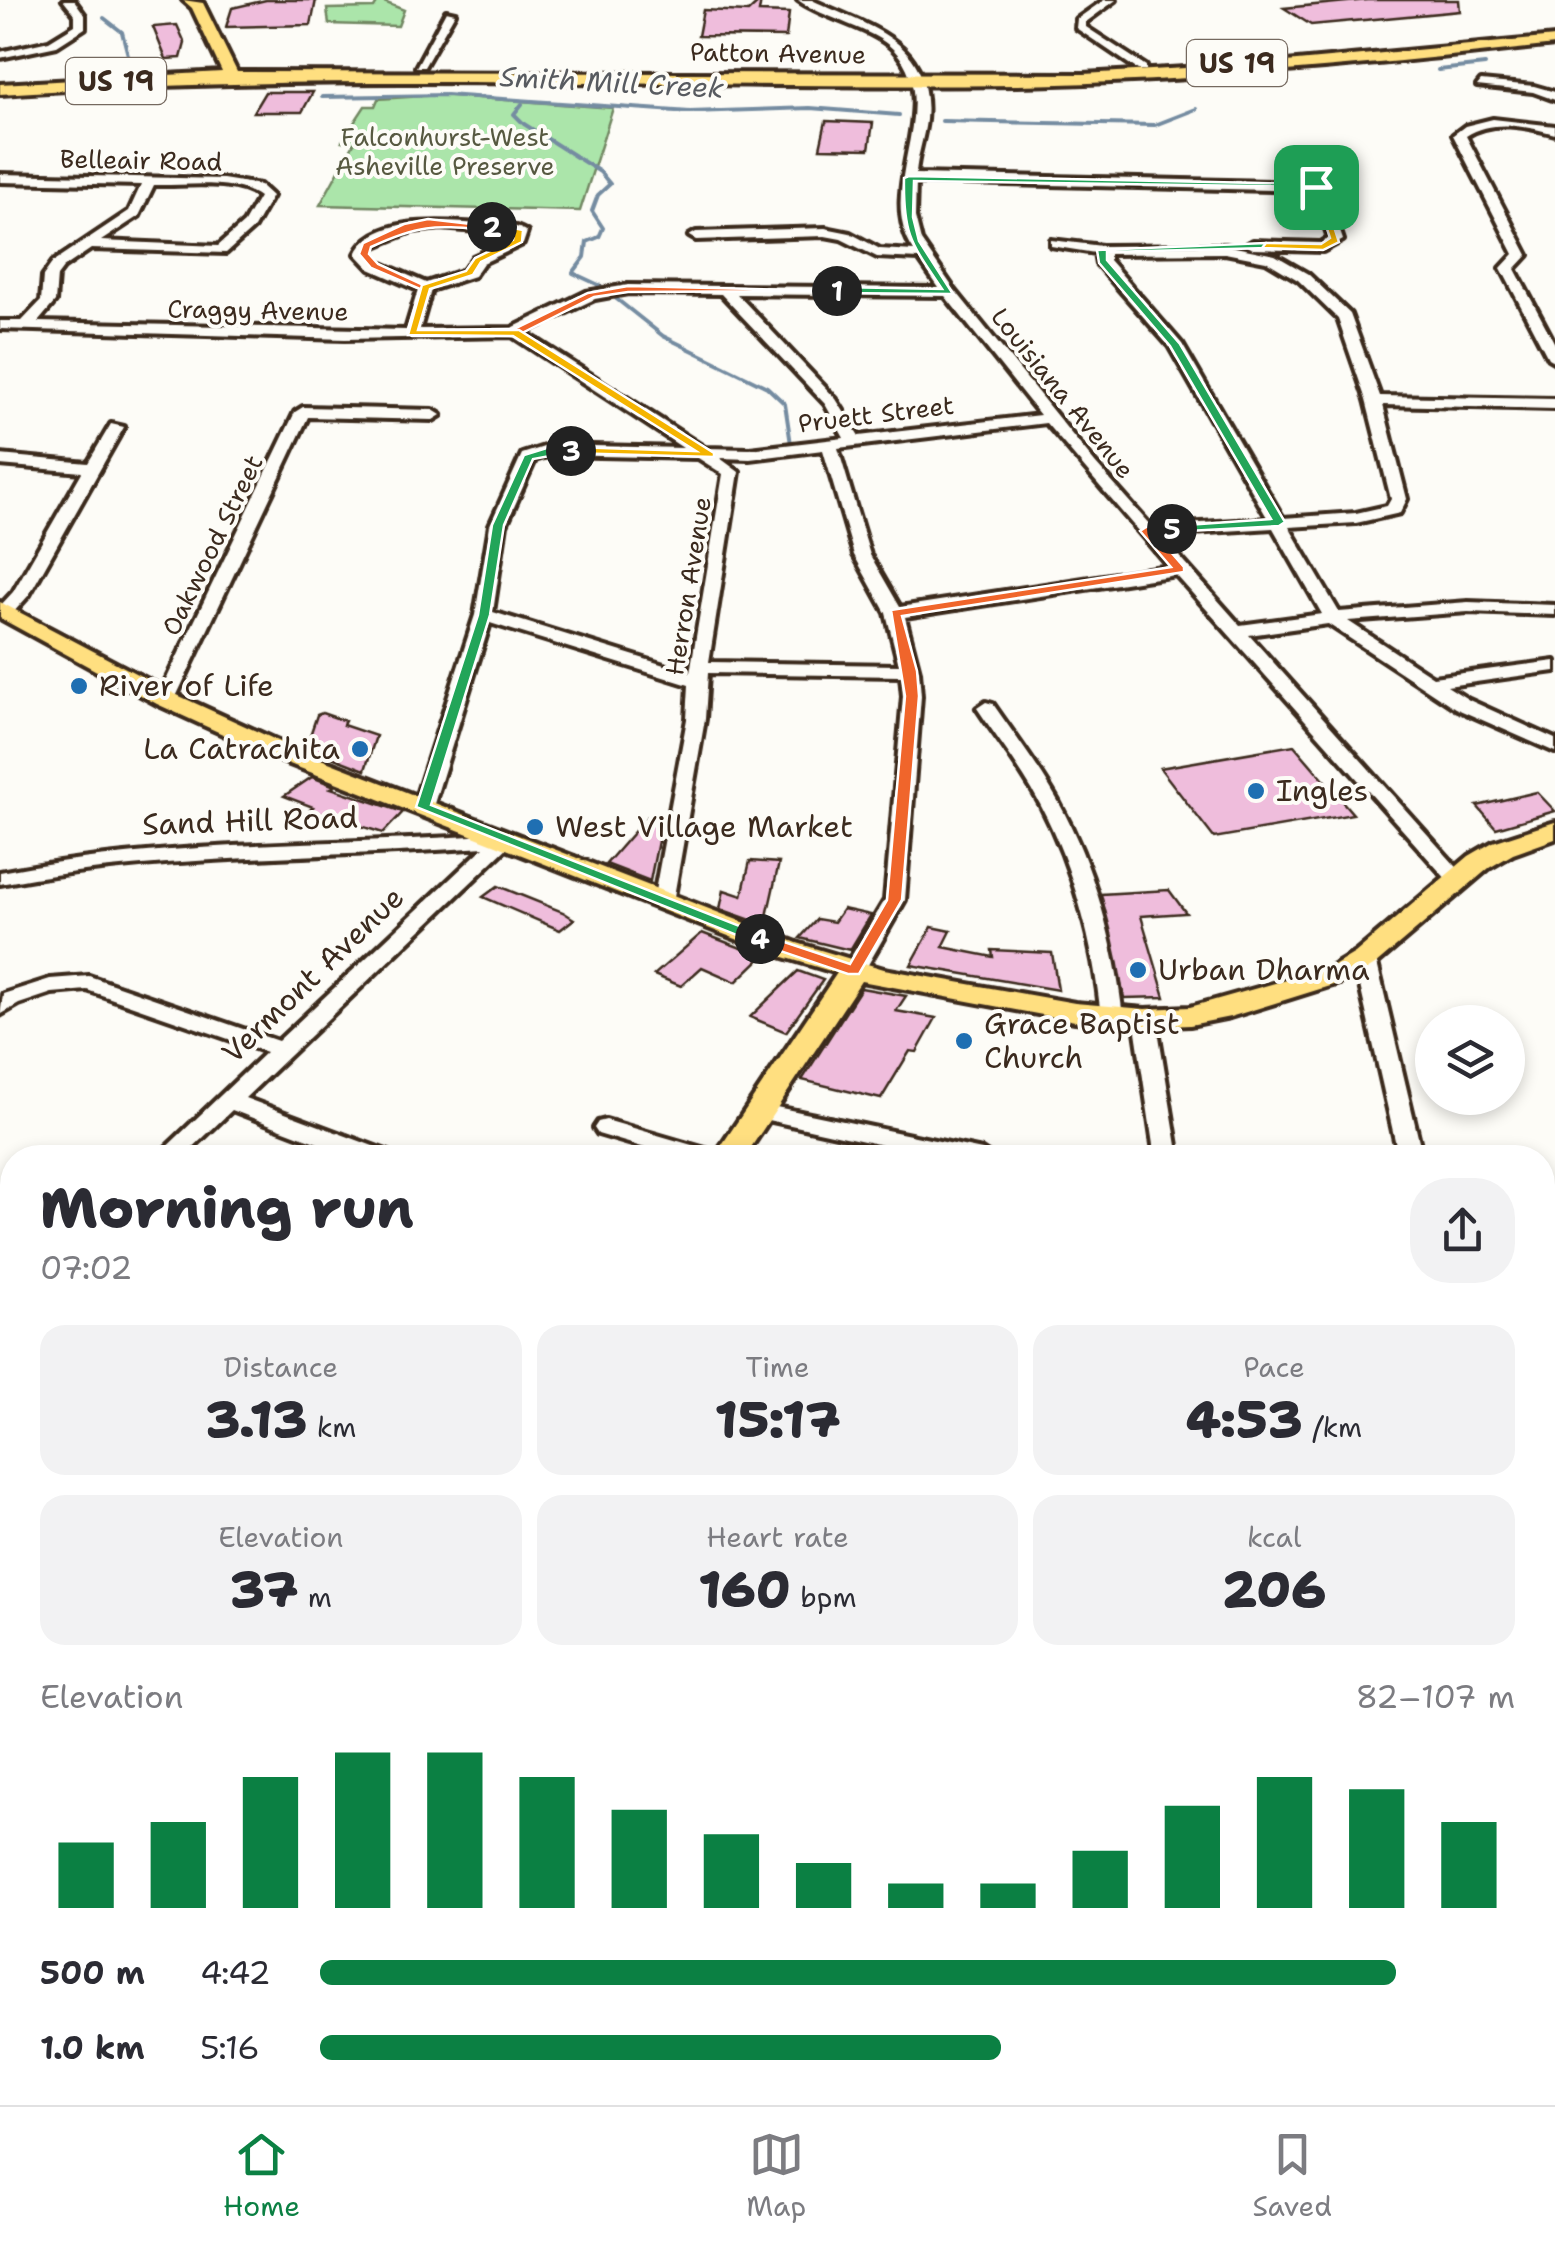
<!DOCTYPE html>
<meta charset="utf-8">
<style>
:root{--surface:#fff;--page:#f2f2f3;--text:#2b2b33;--muted:#7c7c81;--line:#e1e1e2;--accent:#0b8043}
body{margin:0;font-family:"Shantell Sans",sans-serif;background:var(--page);color:var(--text);height:100vh;display:flex;flex-direction:column;font-size:38px;white-space:nowrap}
*{box-sizing:border-box;margin:0}
p{font-size:32px;color:var(--muted)}
.icon{flex:none;width:55px;height:55px;fill:none;stroke:currentColor;stroke-width:2;stroke-linecap:round;stroke-linejoin:round}
.map{position:relative;flex:1;overflow:hidden}
.panel{position:absolute;left:0px;top:1145px;width:1555px;height:960px;display:flex;flex-direction:column;background:var(--surface);border-radius:40px 40px 0 0;box-shadow:0 5px 15px #0003}
.panel>*{flex:none}
.controls{position:absolute;left:1415px;top:1005px;display:grid;gap:20px}
.controls a{display:grid;place-items:center;width:110px;height:110px;border-radius:50%;background:var(--surface);box-shadow:0 5px 15px #0003;font-size:50px}
.pin{position:absolute;display:grid;place-items:center;width:85px;height:85px;color:#fff;margin:-42px;border-radius:20px;box-shadow:0 5px 15px #0006}
.km{position:absolute;width:50px;height:50px;margin:-25px;border-radius:50%;background:#222;color:#fff;font-size:28px;line-height:50px;text-align:center}
.round{display:grid;place-items:center;flex:none;width:105px;height:105px;border-radius:40px;background:var(--page)}
.head{display:flex;align-items:center;justify-content:space-between;height:170px;padding:0 40px}
h1{font-size:55px;font-weight:800;line-height:75px}
.stats{display:grid;grid-template-columns:repeat(3,1fr);gap:15px;height:170px;padding:10px 40px}
.stats div{display:grid;align-content:center;border-radius:25px;background:var(--page);text-align:center}
.stats b{font-size:50px;font-weight:800}
.stats small{font-size:28px;font-weight:400}
.stats p{font-size:28px}
.chart{height:280px;padding:20px 40px}
.chart p{display:flex;justify-content:space-between}
.chart svg{width:100%;height:180px;margin-top:10px;stroke:var(--accent);stroke-width:6}
ul{padding:0 40px;list-style:none;font-size:32px}
li{display:grid;grid-template-columns:160px 120px 1fr;align-items:center;height:75px}
li i{height:25px;border-radius:12px;background:var(--accent)}
.tab-bar{display:flex;justify-content:space-around;align-items:center;height:140px;border-top:2px solid var(--line);background:var(--surface);font-size:28px;color:var(--muted)}
.tab-bar a{display:grid;justify-items:center;gap:5px}
.tab-bar .selected{color:var(--accent)}
.map>svg:first-child{display:block}
.green{fill:#abe5aa;stroke:#738864;stroke-width:2.5}
.lines{fill:none;stroke-linecap:round;stroke-linejoin:round}
.stream-far1{stroke:#758ca1;stroke-width:4}
.stream{stroke:#758ca1;stroke-width:9}
.building{fill:#efbddc;stroke:#3b2a1e;stroke-width:2.5}
.minor-casing{stroke:#3b2a1e;stroke-width:8}
.major-casing{stroke:#3b2a1e;stroke-width:8}
.minor{fill:#fdfcf7;fill-rule:evenodd}
.major{fill:#ffdf80;fill-rule:evenodd}
.split-1{fill:#22a559;stroke:#fff;stroke-width:2.5}
.split-2{fill:#f0652b;stroke:#fff;stroke-width:2.5}
.split-3{fill:#f5b400;stroke:#fff;stroke-width:2.5}
.split-4{fill:#22a559;stroke:#fff;stroke-width:2.5}
.split-5{fill:#f0652b;stroke:#fff;stroke-width:2.5}
.split-6{fill:#22a559;stroke:#fff;stroke-width:2.5}
.split-7{fill:#f5b400;stroke:#fff;stroke-width:2.5}
.poi-dot{fill:#1f6fb2;stroke:#fdfcf7;stroke-width:4}
.labels{text-anchor:middle;stroke-width:8;stroke-linejoin:round;paint-order:stroke}
.far-street-label{font-size:25px;fill:#3b2a1e;stroke:#fdfcf7}
.far-park-label{font-size:25px;fill:#575941;stroke:#fdfcf7}
.shield{fill:#fdfcf7;stroke:#75695f;stroke-width:2.5}
.shield-label{font-size:28px;font-weight:bold;fill:#3b2a1e}
.far-water-label{font-size:28px;font-style:italic;fill:#585b60;stroke:#fdfcf7}
.poi-label{font-size:30px;fill:#3b2a1e;stroke:#fdfcf7;text-anchor:start}
.street-label{font-size:30px;fill:#3b2a1e;stroke:#fdfcf7}
</style>
<div class="map">
<svg width="1555" height="2105" viewBox="0 0 1555 2105">
<rect width="100%" height="100%" fill="#fdfcf7"/>
<filter id="ink" filterUnits="userSpaceOnUse"><feTurbulence type="fractalNoise" baseFrequency=".01" numOctaves="2"/><feDisplacementMap in="SourceGraphic" scale="20" xChannelSelector="R" yChannelSelector="G"/><feConvolveMatrix kernelMatrix="1 2 1 2 8 2 1 2 1" color-interpolation-filters="sRGB"/></filter>
<g filter="url(#ink)">
<!-- green -->
<g class="green">
<polygon points="379,0 404,10 398,26 329,24 327,9 374,8"/>
<polygon points="439,95 613,108 580,211 320,205 354,143 342,141 365,106 375,106 378,99"/>
</g>
<g class="lines">
<!-- stream-far1 -->
<g class="stream-far1">
<polyline points="104,18 122,32 128,55"/>
<polyline points="1438,70 1485,65"/>
<polyline points="322,97 446,95 690,112 810,108 899,115"/>
<polyline points="522,104 514,114 524,124 600,172 610,184 598,195 592,211 603,228 599,237 587,242 585,257 573,273 601,286"/>
<polyline points="942,121 1155,125 1196,109"/>
<polyline points="614,297 663,336 767,387 785,404 791,444"/>
</g>
<!-- stream -->
<g class="stream">
<polyline points="0,2007 12,1990"/>
<polyline points="953,2092 959,2105"/>
</g>
</g>
<!-- building -->
<g class="building">
<polygon points="266,0 316,0 311,25 226,27 232,8"/>
<polygon points="761,0 759,12 789,13 786,37 698,36 703,10 748,12"/>
<polygon points="1368,0 1459,0 1460,11 1311,25 1284,8"/>
<polygon points="177,25 185,43 181,58 166,59 153,27"/>
<polygon points="265,92 313,92 302,112 253,112"/>
<polygon points="826,121 873,123 869,149 820,148"/>
<polygon points="322,713 345,721 343,725 376,736 365,770 306,747 317,715"/>
<polygon points="1294,745 1353,814 1214,838 1160,768"/>
<polygon points="312,777 335,786 331,788 403,812 383,833 310,810 313,807 284,796"/>
<polygon points="1537,792 1555,811 1496,828 1477,806"/>
<polygon points="647,817 662,821 650,881 606,864"/>
<polygon points="750,861 779,863 765,925 720,909 724,890 742,896"/>
<polygon points="498,886 563,912 574,919 560,930 483,897"/>
<polygon points="1169,890 1186,913 1141,916 1165,997 1124,998 1101,894"/>
<polygon points="843,909 871,915 850,950 800,938 817,919 834,922"/>
<polygon points="932,927 951,931 943,947 993,957 992,950 1052,953 1058,990 911,965"/>
<polygon points="702,933 728,943 763,956 736,982 702,967 681,986 654,975"/>
<polygon points="798,971 823,980 786,1032 750,1017"/>
<polygon points="861,988 906,996 896,1011 936,1018 917,1052 910,1051 881,1099 802,1080"/>
</g>
<g class="lines">
<defs>
<g id="minor">
<polygon points="63,0 74,0 85,15 85,28 57,46 0,58 0,52 49,41 75,25 75,15"/>
<path d="M798 0H812C871 28 933 40 926 120 924 138 917 156 916 174L1311 183 1303 158 1309 154 1315 158 1343 240 1323 251 1253 249 1246 245 1253 241 1321 243 1329 238 1313 191 916 182 915 217 921 241 954 289 1095 463 1151 526 1268 519 1169 346 1097 264 1095 253 1051 246V240L1102 246 1225 245 1275 255 1308 274 1350 314 1380 396 1555 399V409L1383 405 1407 499 1400 513 1356 523 1289 527 1339 612 1468 602 1555 605V615L1468 612 1348 621 1433 677 1555 661V671L1447 686 1469 700 1555 739V752L1455 708 1328 624 1249 635 1463 874 1466 878 1463 882H1449L1176 575 905 617 919 671 921 696 905 900 865 970 854 977 843 970 885 900 903 696 901 676 708 673 705 719 673 902 663 908 656 906 653 902 687 719 689 685 490 623 433 807 423 813 413 807 475 615 490 525 522 454 550 445 683 448 512 336 345 339 0 329V321H22L41 301 43 276 53 262 129 211 141 185 0 182V174L223 179 260 185 272 196 254 228 226 253 91 249 63 268 57 276 55 302 38 322 406 330 418 290 370 269 356 254C374 214 446 222 481 224 497 224 513 223 527 232L523 244 483 263 474 276 431 290 420 329 512 328 586 292 628 285 939 288 919 259 877 257 841 239 825 236 696 240 689 236 696 232 825 228 850 233 880 249 914 251C872 189 947 106 894 50 873 28 824 19 798 0ZM154 185C184 186 234 178 259 197L244 223 218 246 101 241 139 216ZM441 228 513 234 512 239 473 257 464 270 426 283 380 263 370 253 373 247 412 231ZM1225 253 1266 261 1298 280 1338 319 1366 400 1391 499 1387 506 1356 513 1283 518 1182 344 1109 260V254ZM628 293 721 294 825 404 844 438 750 449 705 448 525 332 595 299ZM737 294 945 296 1040 415 859 436 836 399ZM1046 423 1168 566 900 607 870 555 838 448ZM823 450 854 555 886 613 899 665 709 662 739 472 720 458 750 459ZM551 455 698 458 723 474 690 673 493 612 506 525 535 460ZM1273 528 1322 614 1240 625 1160 535Z"/>
<polygon points="1104,0 1116,0 1086,22 1086,27 1146,66 1146,70 1138,70 1076,28 1077,19"/>
<polygon points="446,11 455,13 424,67 416,67"/>
<polygon points="1481,81 1534,86 1555,92 1555,100 1533,92 1477,86"/>
<path d="M1493 119 1555 126V134C1525 126 1493 119 1466 136L1528 255 1515 269 1555 344V362L1548 358 1501 268 1514 254 1453 135 1465 126Z"/>
<polygon points="303,407 433,410 441,415 433,420 308,417 175,699 173,703 159,703 157,699 295,412"/>
<polygon points="111,424 124,427 29,595 11,615 0,615 0,606 13,592 82,472 0,465 0,455 88,463"/>
<path d="M986 702 993 704C1015 736 1039 767 1058 801 1094 866 1115 944 1123 1017L1120 1022 1112 1024 1101 1017C1094 945 1074 869 1040 804 1022 770 998 740 977 708Z"/>
<path d="M504 834 511 836 514 840 511 844 245 1098 389 1152 393 1158H357L232 1110 182 1158H155L266 1052 87 990 52 993 19 1004 0 1015 3 994 50 979 89 976 278 1041 484 847C322 859 161 853 0 884V872C167 839 335 846 504 834Z"/>
<polygon points="1365,952 1376,959 1423,1158 1399,1158 1354,959"/>
<polygon points="1145,1011 1156,1018 1179,1158 1155,1158 1134,1018"/>
<polygon points="762,1104 982,1150 994,1158 942,1158 754,1117 750,1112 754,1107"/>
<polygon points="606,1120 716,1152 720,1158 679,1158 598,1134 594,1128 598,1122"/>
<polygon points="12,1293 12,1317 0,1323 0,1299"/>
<polygon points="0,1409 12,1413 12,1434 0,1430"/>
<rect x="1542" y="1519" width="13" height="22"/>
<polygon points="1542,1585 1555,1591 1555,1621 1542,1615"/>
<polygon points="1542,1639 1552,1642 1555,1648 1555,1700 1542,1692"/>
<polygon points="12,1681 12,1715 0,1721 0,1687"/>
<rect x="1542" y="1865" width="13" height="28"/>
<polygon points="1307,2092 1341,2092 1343,2105 1309,2105"/>
</g>
<g id="major">
<path d="M183 0 203 3 237 72 1084 74 1286 62 1555 37V45C1376 64 1197 82 1017 85 677 89 339 71 0 94V84L222 72 192 8Z"/>
<polygon points="0,602 175,694 300,751 797,943 884,969 1075,1003 1145,1009 1190,1007 1332,967 1355,953 1469,856 1493,842 1555,822 1555,839 1513,854 1489,868 1375,965 1352,979 1230,1017 1190,1025 1145,1027 1075,1021 861,981 744,1158 713,1158 837,973 777,955 282,761 157,704 0,618"/>
<polygon points="604,2092 650,2092 649,2105 603,2105"/>
</g>
</defs>
<!-- minor casing -->
<use href="#minor" class="minor-casing"/>
<!-- major casing -->
<use href="#major" class="major-casing"/>
<!-- minor -->
<use href="#minor" class="minor"/>
<!-- major -->
<use href="#major" class="major"/>
</g>
</g>
<!-- split-1 -->
<path class="split-1" d="M909 176 1316 184 1321 187 914 181 913 217 919 241 953 294 834 293 837 287 942 289C911 243 903 235 904 178Z"/>
<!-- split-2 -->
<path class="split-2" d="M428 219 497 227 492 230C436 226 422 223 371 247L369 254 378 264 430 288 418 330 514 329 588 293 628 286 842 291 628 292 594 297 516 336H412L407 333 420 289 371 268 359 254 363 243 404 224Z"/>
<!-- split-3 -->
<polygon class="split-3" points="492,224 523,230 522,242 481,262 473,275 430,289 418,330 519,330 714,453 714,457 567,453 571,447 696,451 513,336 408,335 422,285 466,271 475,258 513,240 514,234 489,229"/>
<!-- split-4 -->
<polygon class="split-4" points="550,447 577,451 533,459 504,525 490,615 431,805 765,936 765,942 754,942 416,807 478,615 492,525 524,455"/>
<!-- split-5 -->
<polygon class="split-5" points="1146,527 1176,527 1176,532 1155,534 1184,567 1184,572 902,616 917,671 919,696 902,900 859,974 848,974 754,942 752,939 760,934 850,964 887,900 905,696 891,610 1171,567 1140,531"/>
<!-- split-6 -->
<polygon class="split-6" points="1266,243 1269,248 1107,252 1107,260 1180,344 1285,522 1279,526 1168,532 1172,526 1271,519 1170,346 1099,263 1097,250"/>
<!-- split-7 -->
<polygon class="split-7" points="1313,185 1321,187 1339,242 1323,250 1262,248 1266,243 1321,244 1330,238"/>
<!-- markers -->
<g class="poi-dot">
<circle cx="79" cy="686" r="10"/>
<circle cx="360" cy="749" r="10"/>
<circle cx="1256" cy="791" r="10"/>
<circle cx="535" cy="827" r="10"/>
<circle cx="1138" cy="970" r="10"/>
<circle cx="964" cy="1041" r="10"/>
</g>
<g class="labels">
<!-- far-street labels -->
<g class="far-street-label">
<text transform="translate(778 53) rotate(1)" y="9">Patton Avenue</text>
<text transform="translate(141 160) rotate(1)" y="9">Belleair Road</text>
<text transform="translate(258 310) rotate(1)" y="9">Craggy Avenue</text>
<text transform="translate(1063 393) rotate(51)" y="9">Louisiana Avenue</text>
<text transform="translate(876 414) rotate(-7)" y="9">Pruett Street</text>
<text transform="translate(212 545) rotate(-64)" y="9">Oakwood Street</text>
<text transform="translate(688 586) rotate(-81)" y="9">Herron Avenue</text>
</g>
<!-- far-park labels -->
<g class="far-park-label">
<text x="445" y="146">Falconhurst-West<tspan x="445" dy="29">Asheville Preserve</tspan></text>
</g>
<!-- shield labels -->
<g class="shield">
<rect x="1187" y="40" width="100" height="46" rx="8"/>
<rect x="66" y="58" width="100" height="46" rx="8"/>
</g>
<g class="shield-label">
<text x="1237" y="73">US 19</text>
<text x="116" y="91">US 19</text>
</g>
<!-- far-water labels -->
<g class="far-water-label">
<text transform="translate(612 82) rotate(3)" y="10">Smith Mill Creek</text>
</g>
<!-- poi labels -->
<g class="poi-label">
<text x="99" y="696">River of Life</text>
<text x="340" y="759" text-anchor="end">La Catrachita</text>
<text x="1276" y="801">Ingles</text>
<text x="555" y="837">West Village Market</text>
<text x="1158" y="980">Urban Dharma</text>
<text x="984" y="1034">Grace Baptist<tspan x="984" dy="34">Church</tspan></text>
</g>
<!-- street labels -->
<g class="street-label">
<text transform="translate(250 821) rotate(-2)" y="10">Sand Hill Road</text>
<text transform="translate(313 975) rotate(-44)" y="10">Vermont Avenue</text>
</g>
</g>
</svg>
<div class="controls">
<a><svg class="icon" aria-label="layers" viewBox="0 0 24 24"><path d="M12 4l9 5-9 5-9-5zM3 14l9 5 9-5"/></svg></a>
</div>
<div class="pin" style="left:1316px;top:187px;background:#1e9e55"><svg class="icon" aria-label="arrive" viewBox="0 0 24 24"><path d="M6 21V4h12l-3 4 3 4H6"/></svg></div>
<b class="km" style="left:837px;top:291px">1</b>
<b class="km" style="left:492px;top:227px">2</b>
<b class="km" style="left:571px;top:451px">3</b>
<b class="km" style="left:760px;top:939px">4</b>
<b class="km" style="left:1172px;top:529px">5</b>
<section class="panel">
<div class="head"><div><h1>Morning run</h1><p>07:02</p></div><a class="round"><svg class="icon" aria-label="share" viewBox="0 0 24 24"><path d="M12 15V3M7 8l5-5 5 5M5 13v7h14v-7"/></svg></a></div>
<div class="stats">
<div><p>Distance</p><b>3.13<small> km</small></b></div>
<div><p>Time</p><b>15:17</b></div>
<div><p>Pace</p><b>4:53<small> /km</small></b></div>
</div>
<div class="stats">
<div><p>Elevation</p><b>37<small> m</small></b></div>
<div><p>Heart rate</p><b>160<small> bpm</small></b></div>
<div><p>kcal</p><b>206</b></div>
</div>
<div class="chart"><p><span>Elevation</span>82–107 m</p>
<svg viewBox="0 0 160 44" preserveAspectRatio="none"><path d="M5 44V28M15 44V23M25 44V12M35 44V6M45 44V6M55 44V12M65 44V20M75 44V26M85 44V33M95 44V38M105 44V38M115 44V30M125 44V19M135 44V12M145 44V15M155 44V23"/></svg>
</div>
<ul>
<li><b>500 m</b>4:42<i style="width:90%"></i></li>
<li><b>1.0 km</b>5:16<i style="width:57%"></i></li>
</ul>
</section>
</div>
<nav class="tab-bar">
<a class="selected"><svg class="icon" aria-label="home" viewBox="0 0 24 24"><path d="M3 11l9-7 9 7M6 9v11h12V9"/></svg>Home</a>
<a><svg class="icon" aria-label="map" viewBox="0 0 24 24"><path d="M3 6l6-2 6 2 6-2v14l-6 2-6-2-6 2zM9 4v14M15 6v14"/></svg>Map</a>
<a><svg class="icon" aria-label="saved" viewBox="0 0 24 24"><path d="M7 4h10v16l-5-4-5 4z"/></svg>Saved</a>
</nav>
